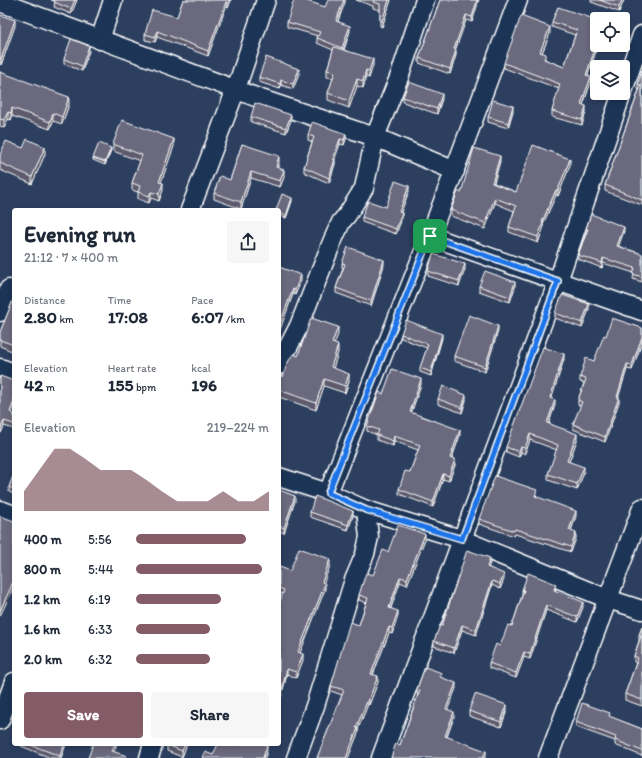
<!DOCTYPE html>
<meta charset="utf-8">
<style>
:root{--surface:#fff;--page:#f6f6f7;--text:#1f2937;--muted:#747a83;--accent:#845c67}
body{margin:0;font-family:Itim,sans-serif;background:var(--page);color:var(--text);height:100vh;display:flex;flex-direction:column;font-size:15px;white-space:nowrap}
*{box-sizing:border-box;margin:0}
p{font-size:13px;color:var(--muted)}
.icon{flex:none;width:22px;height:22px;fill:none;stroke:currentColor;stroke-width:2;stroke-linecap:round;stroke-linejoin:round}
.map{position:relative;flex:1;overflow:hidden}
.details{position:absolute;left:12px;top:208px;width:269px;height:538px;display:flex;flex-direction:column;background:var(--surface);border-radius:4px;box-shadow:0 2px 6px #0003}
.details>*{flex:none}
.tools{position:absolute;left:590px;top:12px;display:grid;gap:8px}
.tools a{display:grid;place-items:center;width:40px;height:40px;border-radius:4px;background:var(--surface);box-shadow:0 2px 6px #0003;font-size:20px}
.pin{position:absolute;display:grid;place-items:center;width:34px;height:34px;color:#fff;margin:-17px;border-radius:8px;box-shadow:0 2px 6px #0006}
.round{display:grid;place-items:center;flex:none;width:42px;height:42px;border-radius:4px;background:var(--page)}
.headline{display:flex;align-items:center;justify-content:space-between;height:68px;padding:0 12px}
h1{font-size:22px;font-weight:700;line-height:30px}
.stats{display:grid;grid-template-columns:repeat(3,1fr);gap:6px;height:68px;padding:4px 12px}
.stats div{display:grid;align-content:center}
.stats b{font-size:17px;font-weight:700}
.stats small{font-size:11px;font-weight:400}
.stats p{font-size:11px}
.chart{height:112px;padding:8px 12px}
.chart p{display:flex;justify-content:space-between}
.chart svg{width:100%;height:72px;margin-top:4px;fill:var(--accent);opacity:.7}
.action{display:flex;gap:8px;margin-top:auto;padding:8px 12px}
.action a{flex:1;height:46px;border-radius:4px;background:var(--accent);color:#fff;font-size:16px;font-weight:700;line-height:46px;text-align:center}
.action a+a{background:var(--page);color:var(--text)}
ul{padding:0 12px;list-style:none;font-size:13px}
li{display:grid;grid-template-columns:64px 48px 1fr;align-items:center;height:30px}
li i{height:10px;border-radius:5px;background:var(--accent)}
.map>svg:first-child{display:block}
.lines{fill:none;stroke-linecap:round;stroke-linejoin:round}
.minor-casing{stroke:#fff;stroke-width:21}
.minor{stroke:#1d3557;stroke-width:18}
.wall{fill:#5b5a6c;stroke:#fff}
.shaded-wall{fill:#4a4a58;stroke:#fff}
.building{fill:#6a697e;stroke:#fff}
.route-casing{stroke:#fff;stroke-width:8}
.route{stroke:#1a73e8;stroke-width:5}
</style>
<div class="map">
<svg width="642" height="758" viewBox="0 0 642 758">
<rect width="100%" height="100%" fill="#2c3f5f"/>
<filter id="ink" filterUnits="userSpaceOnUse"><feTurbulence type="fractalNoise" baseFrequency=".025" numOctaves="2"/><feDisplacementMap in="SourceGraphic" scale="8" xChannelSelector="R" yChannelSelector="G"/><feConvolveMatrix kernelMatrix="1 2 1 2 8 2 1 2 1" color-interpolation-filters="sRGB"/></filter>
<g filter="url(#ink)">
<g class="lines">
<defs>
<g id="minor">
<polyline points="0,2 261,99 375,137 455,171"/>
<polyline points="100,40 113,0"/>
<polyline points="623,91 642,35"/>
<polyline points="190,210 236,89 266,0"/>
<polyline points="430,236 642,311"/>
<polyline points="0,312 9,289"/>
<polyline points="279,365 299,326 332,242 341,222 347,215 364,188 375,137 400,75 425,0"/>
<polyline points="0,368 14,373"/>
<polyline points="279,477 328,493 366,510 461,539 608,599 642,610"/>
<polyline points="328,493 430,236 518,0"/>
<polyline points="0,510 14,515"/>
<polyline points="0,720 14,682"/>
<polyline points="149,758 153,744"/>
<polyline points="296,758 315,706 354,580 365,554 369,537 366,510"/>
<polyline points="381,758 558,281 622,93"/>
<polyline points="548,758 642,508"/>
</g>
</defs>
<!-- minor casing -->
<use href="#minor" class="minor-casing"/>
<!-- minor -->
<use href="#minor" class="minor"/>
</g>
<!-- wall -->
<g class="wall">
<polygon points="51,0 77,0 71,14 54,7 55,1"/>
<polygon points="183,0 231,0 228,8 226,7 208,56 157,37 155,42 145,40 145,34 177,17"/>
<polygon points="345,0 345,2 338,21 350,31 344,50 373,65 369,78 366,77 363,88 357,86 349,108 328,100 328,93 333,78 327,77 327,70 333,50 317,43 317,38 318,36 287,27 287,22 325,7"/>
<polygon points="356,0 391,0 382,27 380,26 380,10 373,8 373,6"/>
<polygon points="440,0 479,0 477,3 477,6 472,22 466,20 455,50 456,55 450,74 419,63 419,58"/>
<polygon points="591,0 624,0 619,12 591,2"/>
<polygon points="558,7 598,45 588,75 591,82 583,105 586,111 582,125 552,117 552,111 559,89 504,68 504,63 550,33 542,53 546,60 564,67 575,35 552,27 552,22"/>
<polygon points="0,15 15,26 1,65 0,64"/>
<polygon points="89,51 82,71 64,64 64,59"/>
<polygon points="642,70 642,205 605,191 605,185 639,90 638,89 638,84"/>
<polygon points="0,72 69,104 62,124 53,121 50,129 12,116 11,120 8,119 4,128 0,126"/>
<polygon points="299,74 293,89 281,85 280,89 259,82 259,77"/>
<polygon points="403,97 442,99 437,114 403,102"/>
<polygon points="513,111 508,128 488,122 488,117"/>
<polygon points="251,117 291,120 286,133 251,122"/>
<polygon points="308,135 346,139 344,145 340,144 334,159 335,164 329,183 304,172 304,167 312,142 308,140"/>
<polygon points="113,144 174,146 161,182 163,190 159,201 151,198 149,203 138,199 138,192 132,190 132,183 140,161 113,151"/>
<polygon points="242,144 279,162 277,168 284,177 280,187 251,178 241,209 214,199 214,193 230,180"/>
<polygon points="23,148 45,154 32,184 0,170 0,155"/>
<polygon points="111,150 105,165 93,160 93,158"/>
<polygon points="500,161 494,183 516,192 570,165 558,196 556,195 543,224 543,229 538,243 509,232 509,227 514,211 495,203 485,229 451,216 451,210 461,193"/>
<polygon points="409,191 401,212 402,218 396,234 362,222 362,217 386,207"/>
<polygon points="292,201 286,218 279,216 279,210"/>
<polygon points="586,229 624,231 618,246 642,254 642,282 633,279 634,273 603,263 602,268 578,259 578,255 586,233"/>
<polygon points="342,263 384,265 371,306 336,293 336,288 343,268 342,268"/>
<polygon points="279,267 301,281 295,295 293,294 279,332"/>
<polygon points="465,269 459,286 428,276 428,271"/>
<polygon points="479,286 515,287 510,302 479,291"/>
<polygon points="14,298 14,352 0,346 0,332"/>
<polygon points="589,309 582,328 555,318 555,313"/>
<polygon points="642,328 642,342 632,370 627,369 618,397 619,402 605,442 573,429 573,424 581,406 578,405 578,400 584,383 580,382 580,377 594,361 606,336"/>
<polygon points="498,331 485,372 454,361 454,356"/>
<polygon points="338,334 334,344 338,352 333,368 349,381 345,393 324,386 316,410 279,397 279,375 283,377 298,356"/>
<polygon points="401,334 442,338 431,376 420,372 420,368 427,348 401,338"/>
<polygon points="564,359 551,399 555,405 549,423 577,440 569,462 584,472 577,490 548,480 548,474 557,450 530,440 525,454 521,452 519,457 506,452 506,447"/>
<polygon points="0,376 12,413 14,414 14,429 4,426 1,433 0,433"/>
<polygon points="421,384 411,413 460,435 452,458 455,465 449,481 443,479 433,507 399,494 399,489 410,472 418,450 394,441 393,446 377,440 377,435 367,431 367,426 383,394"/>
<polygon points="438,399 466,400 462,413 438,404"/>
<polygon points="14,474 14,494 9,492 9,487"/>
<polygon points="279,490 295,501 284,533 279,531"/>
<polygon points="537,495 536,497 576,516 571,531 576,538 571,552 515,534 514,536 479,524 479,519"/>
<polygon points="310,512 353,516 348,530 310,517"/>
<polygon points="425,539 407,585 400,582 391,608 398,616 392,634 389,633 373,675 378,682 369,705 368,704 358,729 358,733 348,758 317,758 342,695 331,691 331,686 359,625 366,603 359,600 359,595 373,575 388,552"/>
<polygon points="490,563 488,567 504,579 500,589 492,585 476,635 462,630 454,653 434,646 434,641 442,626"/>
<polygon points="330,565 323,583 325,589 300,653 303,660 296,678 287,674 280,701 279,701 279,604 283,594 279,593 279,570 290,571"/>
<polygon points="556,589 555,591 583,607 577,622 546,610 530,659 524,657 516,678 489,668 489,663 500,646 512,626 522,595 522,590"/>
<polygon points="642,627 642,706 625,700 625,694 636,663 634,662 634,656 639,641 639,635"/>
<polygon points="442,678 456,688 447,710 454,717 447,737 486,756 400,745 418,694 417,694 417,689"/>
<polygon points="507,710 501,727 469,716 469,711"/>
<polygon points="610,717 642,729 642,756 615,745 615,741 576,727 576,722"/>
<polygon points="21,744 66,744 61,758 51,758 21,746"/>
<polygon points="187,744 182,757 167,751 167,745"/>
</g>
<!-- shaded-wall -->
<g class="shaded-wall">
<polygon points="75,0 77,0 71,14 71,9"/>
<polygon points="230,0 231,0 228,8 228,3"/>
<polygon points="344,0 345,0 345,2 336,26 336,21"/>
<polygon points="389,0 391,0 382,27 382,21"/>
<polygon points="477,0 479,0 477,3 477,6 472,22 472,17"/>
<polygon points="622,0 624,0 619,12 619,7"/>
<polygon points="226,2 226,7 208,56 208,51"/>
<polygon points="466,15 466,20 454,54 454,49"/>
<polygon points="15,20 15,26 1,65 1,59"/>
<polygon points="350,26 350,31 342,53 342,48"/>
<polygon points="550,27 550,33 540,58 540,52"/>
<polygon points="157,31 157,37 155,42 155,37"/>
<polygon points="597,43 597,45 598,45 586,80 586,75"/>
<polygon points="89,46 89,51 82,71 82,66"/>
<polygon points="456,50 456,55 450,74 450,69"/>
<polygon points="373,59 373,65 369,78 369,71"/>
<polygon points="299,69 299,74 293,89 293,84"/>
<polygon points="366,70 366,77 363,88 363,81"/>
<polygon points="591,77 591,82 581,110 581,104"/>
<polygon points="357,79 357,86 349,108 349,101"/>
<polygon points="281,80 281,85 280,89 280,84"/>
<polygon points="442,94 442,99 437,114 437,109"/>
<polygon points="69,97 69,104 62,124 62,117"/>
<polygon points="513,106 513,111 508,128 508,123"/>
<polygon points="586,106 586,111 582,125 582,120"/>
<polygon points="12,108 12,116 11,120 11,113"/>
<polygon points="8,112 8,119 4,128 4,120"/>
<polygon points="53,113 53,121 50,129 50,122"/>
<polygon points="291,115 291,120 286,133 286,128"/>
<polygon points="346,134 346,139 344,145 344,140"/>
<polygon points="174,139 174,146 159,188 159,182"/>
<polygon points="340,139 340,144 333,164 333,159"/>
<polygon points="45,147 45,154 32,184 32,177"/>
<polygon points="111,148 111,150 105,165 105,162"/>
<polygon points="279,156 279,162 276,174 276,167"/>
<polygon points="500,156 500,161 492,189 492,183"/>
<polygon points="335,159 335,164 329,183 329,178"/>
<polygon points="570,159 570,165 558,196 558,190"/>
<polygon points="284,170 284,177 280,187 280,181"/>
<polygon points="251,172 251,178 241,209 241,202"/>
<polygon points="163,183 163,190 159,201 159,194"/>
<polygon points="409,186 409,191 399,217 399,212"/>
<polygon points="556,190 556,195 543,224 543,229 538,243 538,237 542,222"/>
<polygon points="151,192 151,198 149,203 149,196"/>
<polygon points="292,198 292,201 286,218 286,216"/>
<polygon points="495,198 495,203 485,229 485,223"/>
<polygon points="402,213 402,218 396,234 396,229"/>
<polygon points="624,227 624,231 617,251 617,246"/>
<polygon points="603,258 603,263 602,268 602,263"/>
<polygon points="384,260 384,265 371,306 371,301"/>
<polygon points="465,264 465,269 459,286 459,281"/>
<polygon points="301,275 301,281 295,295 295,290"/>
<polygon points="515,282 515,287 510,302 510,297"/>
<polygon points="293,289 293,294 279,332 279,326"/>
<polygon points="589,304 589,309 582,328 582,323"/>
<polygon points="498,326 498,331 485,372 485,367"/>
<polygon points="338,327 338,334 332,350 332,343"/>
<polygon points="442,334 442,338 431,376 431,372"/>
<polygon points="642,337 642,342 632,370 632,365"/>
<polygon points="338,345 338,352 331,375 331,367"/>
<polygon points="564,354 564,359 550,404 550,398"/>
<polygon points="627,364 627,369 617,402 617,397"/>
<polygon points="349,374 349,381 345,393 345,386"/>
<polygon points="324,379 324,386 316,410 316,403"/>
<polygon points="421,379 421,384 410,417 410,412"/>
<polygon points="466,395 466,400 462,413 462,408"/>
<polygon points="619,397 619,402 605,442 605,437"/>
<polygon points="555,400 555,405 547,428 547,423"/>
<polygon points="14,401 14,406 10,417 10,412"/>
<polygon points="4,421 4,426 1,433 1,428"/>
<polygon points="460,430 460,435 450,463 450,458"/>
<polygon points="530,434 530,440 525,454 525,448"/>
<polygon points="577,434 577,440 567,467 567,461"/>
<polygon points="394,436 394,441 393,446 393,441"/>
<polygon points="521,447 521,452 519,457 519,452"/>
<polygon points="455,460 455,465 449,481 449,476"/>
<polygon points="584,467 584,472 577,490 577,484"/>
<polygon points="443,474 443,479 433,507 433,502"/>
<polygon points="295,496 295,501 284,533 284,528"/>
<polygon points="353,511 353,516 348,530 348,525"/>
<polygon points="576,511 576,516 569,535 569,530"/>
<polygon points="576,533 576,538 571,552 571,547"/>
<polygon points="425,534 425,539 407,585 407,579"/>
<polygon points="490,558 490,563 487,572 487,567"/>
<polygon points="330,559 330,565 322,588 322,582"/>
<polygon points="504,574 504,579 500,589 500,584"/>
<polygon points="400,577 400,582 389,613 389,608"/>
<polygon points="14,579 14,584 10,595 0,616 0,611"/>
<polygon points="492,581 492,585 476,635 476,630"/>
<polygon points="325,584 325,589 298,658 298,652"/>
<polygon points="583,602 583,607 577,622 577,617"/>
<polygon points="546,605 546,610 530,659 530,654"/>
<polygon points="398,611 398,616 392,634 392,628"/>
<polygon points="462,625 462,630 454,653 454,648"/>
<polygon points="389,627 389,633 371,679 371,674"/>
<polygon points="524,652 524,657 516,678 516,673"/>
<polygon points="303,654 303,660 296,678 296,672"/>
<polygon points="287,669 287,674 280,701 280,696"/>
<polygon points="378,676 378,682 369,705 369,699"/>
<polygon points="456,683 456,688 446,714 446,709"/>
<polygon points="368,699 368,704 358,729 358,733 348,758 346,758 356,728"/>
<polygon points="507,705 507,710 501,727 501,722"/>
<polygon points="454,712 454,717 445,741 445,736"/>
<polygon points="64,744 66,744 61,758 60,758 60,756"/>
<polygon points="115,744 117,744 112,756 112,751"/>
<polygon points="185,744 187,744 182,757 182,751"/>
<polygon points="267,745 267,751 265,758 263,758"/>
<polygon points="486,751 486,756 485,758 483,758"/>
</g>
<!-- building -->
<g class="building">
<polygon points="55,0 75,0 71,9 54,2"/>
<polygon points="183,0 230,0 228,3 226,2 208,51 157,31 155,37 145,34 152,10 177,17"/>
<polygon points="294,0 304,0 325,7 328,0 344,0 336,21 350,26 342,48 317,38 320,32 287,22"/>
<polygon points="374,0 389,0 382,21 380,21 380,4 373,2"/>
<polygon points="440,0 477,0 476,1 477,1 472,17 466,15 454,49 456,50 450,69 419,58"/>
<polygon points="599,0 622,0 619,7"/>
<polygon points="558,7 597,20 597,43 586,75 591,77 581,104 586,106 582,120 552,111 560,84 504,63 521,16 550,27 540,52 546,54 544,59 564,67 577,30 552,22"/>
<polygon points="0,15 15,20 1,59 0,58"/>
<polygon points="71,39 89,46 82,66 64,59"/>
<polygon points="334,47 373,59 369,71 366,70 363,81 357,79 349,101 328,93 335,72 327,70"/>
<polygon points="266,57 299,69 293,84 281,80 280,84 259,77"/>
<polygon points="642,70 642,200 605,185 641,85 638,84"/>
<polygon points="0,72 69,97 62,117 53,113 50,122 12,108 11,113 8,112 4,120 0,119"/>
<polygon points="409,82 442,94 437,109 403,97"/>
<polygon points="493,100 513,106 508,123 488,117"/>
<polygon points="255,103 291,115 286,128 251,117"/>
<polygon points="122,120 174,139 159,182 163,183 159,194 151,192 149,196 138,192 140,186 132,183 142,155 113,144"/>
<polygon points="312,122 346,134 344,140 340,139 333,159 335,159 329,178 304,167 314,137 308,135"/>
<polygon points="27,139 45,147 32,177 0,163 0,155 6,141 23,148"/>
<polygon points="99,143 111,148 105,162 93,158"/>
<polygon points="242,144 279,156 276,167 284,170 280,181 251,172 241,202 214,193 220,176 230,180"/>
<polygon points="533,145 570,159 558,190 556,190 542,222 543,223 538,237 509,227 516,206 495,198 485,223 451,210 458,191 461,193 474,148 500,156 492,183 516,192"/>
<polygon points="395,181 409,186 399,212 402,213 396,229 362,217 368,201 386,207"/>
<polygon points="282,194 292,198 286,216 279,213 279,210 276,210"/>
<polygon points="591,214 624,227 617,246 642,254 642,277 633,274 635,268 603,258 602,263 578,255 588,229 586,229"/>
<polygon points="348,247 384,260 371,301 336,288 345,264 342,263"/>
<polygon points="433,254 465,264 459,281 428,271"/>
<polygon points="279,267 301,275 295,290 293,289 279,326"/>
<polygon points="485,271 515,282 510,297 479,286"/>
<polygon points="562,295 589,304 582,323 555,313"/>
<polygon points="14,298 14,345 0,340 0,332"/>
<polygon points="469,315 498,326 485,367 454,356"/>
<polygon points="311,318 338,327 332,343 338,345 331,367 349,374 345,386 324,379 316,403 279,390 279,375 283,377 287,364 293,354 298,356"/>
<polygon points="612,318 642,328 642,337 632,365 627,364 617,397 619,397 605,437 573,424 582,402 578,400 586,379 580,377 586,358 594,361 604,335 606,336"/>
<polygon points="406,320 442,334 431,372 420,368 428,344 401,334"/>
<polygon points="543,347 564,354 550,398 555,400 547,423 577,434 567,461 584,467 577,484 548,474 558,445 530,434 525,448 521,447 519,452 506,447"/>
<polygon points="392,369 421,379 410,412 460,430 450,458 455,460 449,476 443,474 433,502 399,489 405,471 410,472 420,445 394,436 393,441 377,435 379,430 367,426 379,392 383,394"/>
<polygon points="0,376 14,381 14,401 10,412 14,414 14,424 4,421 1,428 0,428"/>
<polygon points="443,386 466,395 462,408 438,399"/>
<polygon points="14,474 14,489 9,487"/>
<polygon points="495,476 537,490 535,496 576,511 569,530 576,533 571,547 515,529 514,531 479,519"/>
<polygon points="279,490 295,496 284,528 279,526"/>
<polygon points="315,496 353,511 348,525 310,512"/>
<polygon points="0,516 14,521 14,579 10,589 0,611"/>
<polygon points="398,525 425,534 407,579 400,577 389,608 398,611 392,628 389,627 371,674 378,676 369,699 368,699 356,728 358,728 346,758 317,758 344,690 331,686 350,622 359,625 368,598 359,595 366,573 373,575 383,550 388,552"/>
<polygon points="299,548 330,559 322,582 325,584 298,652 303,654 296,672 287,669 280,696 279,696 279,604 284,590 279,588 279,570 280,567 290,571"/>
<polygon points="467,550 490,558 487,567 504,574 500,584 492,581 476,630 462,625 454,648 434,641 440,625 442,626"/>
<polygon points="528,573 556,584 554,590 583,602 577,617 546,605 530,654 524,652 516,673 489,663 496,644 500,646 508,625 512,626 524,590 522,590"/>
<polygon points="642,627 642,700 625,694 638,658 634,656 641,636 639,635"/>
<polygon points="425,667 442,673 440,677 456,683 446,709 454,712 445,736 486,751 483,758 391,758 396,743 400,745 420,690 417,689"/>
<polygon points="475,694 507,705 501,722 469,711"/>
<polygon points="582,703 610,713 609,716 642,729 642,751 615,740 616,737 576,722"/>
<polygon points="28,744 64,744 60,756"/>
<polygon points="93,744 115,744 112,751 127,756 126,758 88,758"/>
<polygon points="168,744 185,744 182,751 167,745"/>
<polygon points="218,744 262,744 267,745 263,758 203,758 205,752 213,755"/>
</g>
</g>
<g class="lines" filter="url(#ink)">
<defs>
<polygon id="route" points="430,236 558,281 462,539 366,510 328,493"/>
</defs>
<!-- route casing -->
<use href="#route" class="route-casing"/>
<!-- route -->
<use href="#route" class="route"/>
</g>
</svg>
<div class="tools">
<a><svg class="icon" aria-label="locate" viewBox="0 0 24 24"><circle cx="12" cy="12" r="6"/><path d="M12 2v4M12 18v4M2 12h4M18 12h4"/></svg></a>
<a><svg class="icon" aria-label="layers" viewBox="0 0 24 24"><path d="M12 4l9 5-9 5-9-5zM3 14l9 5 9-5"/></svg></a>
</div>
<div class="pin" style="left:430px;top:236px;background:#1e9e55"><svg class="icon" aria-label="arrive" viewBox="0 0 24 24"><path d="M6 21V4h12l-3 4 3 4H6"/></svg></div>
<section class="details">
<div class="headline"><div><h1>Evening run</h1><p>21:12 · 7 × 400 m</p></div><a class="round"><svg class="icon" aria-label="share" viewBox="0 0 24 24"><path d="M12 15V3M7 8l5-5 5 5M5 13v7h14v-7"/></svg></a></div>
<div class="stats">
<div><p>Distance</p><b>2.80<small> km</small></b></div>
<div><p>Time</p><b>17:08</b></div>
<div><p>Pace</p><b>6:07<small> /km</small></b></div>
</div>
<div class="stats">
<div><p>Elevation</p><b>42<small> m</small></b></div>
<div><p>Heart rate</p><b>155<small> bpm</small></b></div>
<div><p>kcal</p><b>196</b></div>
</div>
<div class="chart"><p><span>Elevation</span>219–224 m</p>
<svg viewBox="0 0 160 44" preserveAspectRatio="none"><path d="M0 44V32L10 19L20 6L30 6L40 12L50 19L60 19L70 19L80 25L90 32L100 38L110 38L120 38L130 32L140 38L150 38L160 32V44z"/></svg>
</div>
<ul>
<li><b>400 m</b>5:56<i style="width:83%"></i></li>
<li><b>800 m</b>5:44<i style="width:95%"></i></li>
<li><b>1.2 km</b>6:19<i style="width:64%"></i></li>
<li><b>1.6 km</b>6:33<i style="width:56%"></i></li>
<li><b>2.0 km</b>6:32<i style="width:56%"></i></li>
</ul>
<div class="action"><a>Save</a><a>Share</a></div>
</section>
</div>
